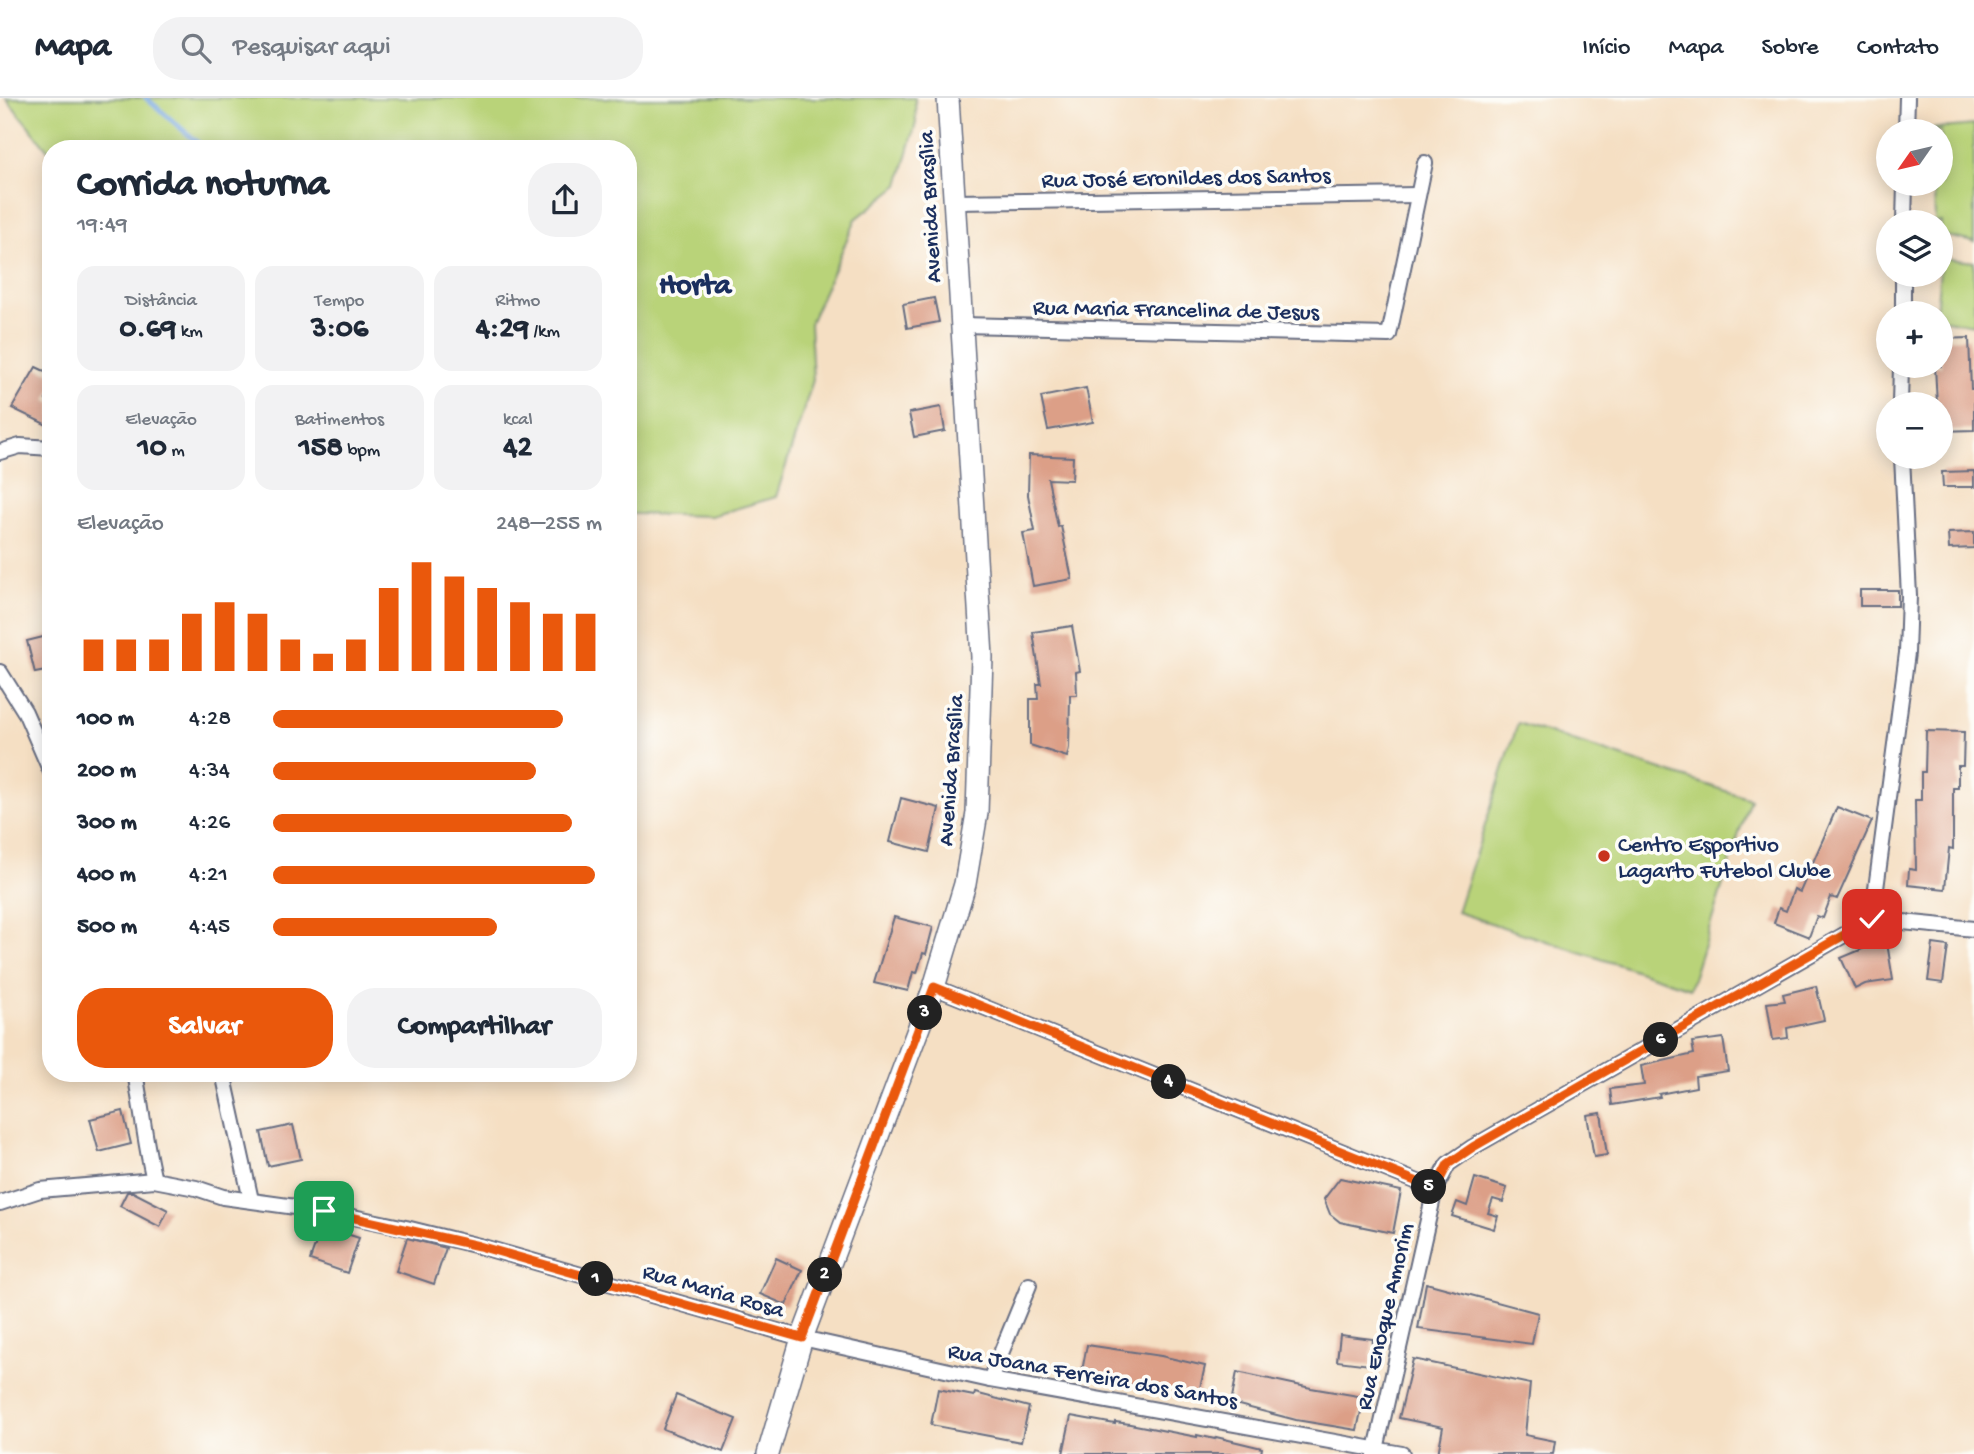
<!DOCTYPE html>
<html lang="pt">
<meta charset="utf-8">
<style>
:root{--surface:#fff;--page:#f2f2f3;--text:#1f2937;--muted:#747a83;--line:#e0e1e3;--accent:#ea580c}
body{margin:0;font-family:"Gochi Hand",sans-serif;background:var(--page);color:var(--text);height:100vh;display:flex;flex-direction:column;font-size:26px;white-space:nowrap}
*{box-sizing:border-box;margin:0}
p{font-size:23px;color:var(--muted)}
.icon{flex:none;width:38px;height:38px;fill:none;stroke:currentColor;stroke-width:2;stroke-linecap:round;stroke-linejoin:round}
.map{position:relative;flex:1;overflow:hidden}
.drawer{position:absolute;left:42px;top:42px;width:595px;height:942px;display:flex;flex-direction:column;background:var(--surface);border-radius:28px;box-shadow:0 4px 18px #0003}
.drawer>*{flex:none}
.needle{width:46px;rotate:236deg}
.tools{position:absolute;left:1876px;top:21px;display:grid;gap:14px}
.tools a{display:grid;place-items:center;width:77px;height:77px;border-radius:50%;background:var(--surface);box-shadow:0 4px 18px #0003;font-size:35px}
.pin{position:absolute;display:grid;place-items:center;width:60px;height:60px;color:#fff;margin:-30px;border-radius:14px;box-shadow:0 4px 10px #0006}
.km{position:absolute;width:35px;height:35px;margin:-18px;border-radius:50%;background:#222;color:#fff;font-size:19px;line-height:35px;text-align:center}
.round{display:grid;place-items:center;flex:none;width:74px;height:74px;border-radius:28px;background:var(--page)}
.summary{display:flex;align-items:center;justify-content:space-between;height:119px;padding:0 35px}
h1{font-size:38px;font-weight:700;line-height:52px}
.figures{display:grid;grid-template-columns:repeat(3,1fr);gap:10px;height:119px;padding:7px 35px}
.figures div{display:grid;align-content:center;border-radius:18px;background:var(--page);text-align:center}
.figures b{font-size:30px;font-weight:700}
.figures small{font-size:19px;font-weight:400}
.figures p{font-size:19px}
.chart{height:196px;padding:14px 35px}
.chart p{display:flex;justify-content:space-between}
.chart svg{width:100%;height:126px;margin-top:7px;stroke:var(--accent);stroke-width:6}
.cta{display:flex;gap:14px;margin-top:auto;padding:14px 35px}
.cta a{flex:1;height:80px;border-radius:28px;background:var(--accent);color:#fff;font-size:28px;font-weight:700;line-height:80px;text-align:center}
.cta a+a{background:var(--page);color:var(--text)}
ul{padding:0 35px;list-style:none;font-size:23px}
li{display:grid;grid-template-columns:112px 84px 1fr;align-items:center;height:52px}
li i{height:18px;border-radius:9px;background:var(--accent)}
header{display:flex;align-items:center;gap:42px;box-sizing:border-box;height:98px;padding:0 35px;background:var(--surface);border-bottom:2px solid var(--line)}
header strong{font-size:33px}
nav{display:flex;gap:38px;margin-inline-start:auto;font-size:24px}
.search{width:490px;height:63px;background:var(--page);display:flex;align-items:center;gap:18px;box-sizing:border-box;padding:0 24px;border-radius:28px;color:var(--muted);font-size:26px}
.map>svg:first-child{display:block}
.green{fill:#b9d379;stroke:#6a816c;stroke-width:2}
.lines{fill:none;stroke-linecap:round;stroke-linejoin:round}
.stream{stroke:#79a9e3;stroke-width:5}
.building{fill:#dc9f87}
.minor-casing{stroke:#676d81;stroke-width:18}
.secondary-casing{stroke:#676d81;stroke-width:24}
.minor{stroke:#fff;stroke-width:14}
.secondary{stroke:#fff;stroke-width:21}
.route-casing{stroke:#fff;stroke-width:14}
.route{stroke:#ea580c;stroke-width:9}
.poi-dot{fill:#c8321e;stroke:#fdfcf7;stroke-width:2.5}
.labels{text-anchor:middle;stroke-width:7;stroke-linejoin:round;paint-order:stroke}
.street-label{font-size:23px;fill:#1b2f5e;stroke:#fdfcf7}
.poi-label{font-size:23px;fill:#1b2f5e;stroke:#fdfcf7;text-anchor:start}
.district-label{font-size:30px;font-weight:bold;fill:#1b2f5e;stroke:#fdfcf7}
</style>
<header>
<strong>Mapa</strong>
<div class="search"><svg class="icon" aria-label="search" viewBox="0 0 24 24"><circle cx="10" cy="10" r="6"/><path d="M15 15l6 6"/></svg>Pesquisar aqui</div>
<nav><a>Início</a><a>Mapa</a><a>Sobre</a><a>Contato</a></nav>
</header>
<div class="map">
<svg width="1974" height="1356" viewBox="0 0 1974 1356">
<rect width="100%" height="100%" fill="#fdfcf7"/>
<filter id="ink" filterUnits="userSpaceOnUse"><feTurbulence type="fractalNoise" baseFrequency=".0143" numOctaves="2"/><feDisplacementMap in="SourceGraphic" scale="14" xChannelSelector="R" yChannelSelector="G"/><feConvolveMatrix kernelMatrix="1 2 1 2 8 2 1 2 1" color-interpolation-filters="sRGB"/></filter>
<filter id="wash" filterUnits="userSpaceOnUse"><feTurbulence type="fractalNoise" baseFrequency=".00686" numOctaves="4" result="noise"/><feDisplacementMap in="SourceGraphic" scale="28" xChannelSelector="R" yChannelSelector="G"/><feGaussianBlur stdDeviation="1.57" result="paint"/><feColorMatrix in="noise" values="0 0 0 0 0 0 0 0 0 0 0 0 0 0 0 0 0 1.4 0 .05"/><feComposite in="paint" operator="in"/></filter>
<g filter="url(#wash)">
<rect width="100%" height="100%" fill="#f5dfc3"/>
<!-- green -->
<g class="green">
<polygon points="6,0 915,0 916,25 899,87 856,121 810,225 813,282 776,399 711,418 637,416 628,416 628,51 51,51 51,56"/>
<polygon points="1974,27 1974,144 1941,137 1941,124 1935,124 1934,86 1941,86 1941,33 1931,33 1931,31"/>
<polygon points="1941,160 1974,164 1974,227 1941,221 1941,215 1936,215"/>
<polygon points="1518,625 1750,701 1690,890 1457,814"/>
</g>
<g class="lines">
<!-- stream -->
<polyline class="stream" points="146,0 205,51"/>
</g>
<g id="blocks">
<!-- building -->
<g class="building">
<polygon points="934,200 939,224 907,230 903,206"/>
<polygon points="1969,240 1971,291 1974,291 1974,332 1941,333 1941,306 1937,306 1935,268 1941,268 1941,241"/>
<polygon points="36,269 51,276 51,293 46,302 51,306 51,329 12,310"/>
<polygon points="1086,290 1093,324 1048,332 1041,299"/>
<polygon points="941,309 945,333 914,339 909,315"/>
<polygon points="1029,357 1073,359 1072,382 1048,381 1058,429 1061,428 1072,481 1033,488 1023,435 1035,433 1028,397"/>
<polygon points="1974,373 1974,389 1943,389 1942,374"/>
<polygon points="1974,434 1974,450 1949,451 1948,435"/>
<rect x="1860" y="492" width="38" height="16"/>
<polygon points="1072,528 1080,573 1076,574 1077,597 1070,597 1069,650 1067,659 1030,647 1030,601 1038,601 1037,586 1041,586 1033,534"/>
<polygon points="51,537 51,572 35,575 27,543"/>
<polygon points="1926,633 1964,634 1963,668 1958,668 1958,690 1953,690 1953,751 1949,750 1945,791 1908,787 1909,771 1916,772 1915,702 1921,702 1921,674 1925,674"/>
<polygon points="901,700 939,710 929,754 890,744"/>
<polygon points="1837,709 1872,723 1837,801 1831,799 1823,820 1817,818 1809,839 1774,825 1779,810 1786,813 1794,791 1800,794"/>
<polygon points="894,819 933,829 926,856 923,855 917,875 913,874 908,893 874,885"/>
<polygon points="1887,845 1893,882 1865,886 1855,891 1841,860 1872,847"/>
<polygon points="1933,846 1948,848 1943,885 1928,883"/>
<polygon points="1816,888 1824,922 1787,930 1788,940 1773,942 1767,905 1785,903 1783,896"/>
<polygon points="1723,940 1728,973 1695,978 1696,989 1659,996 1660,999 1612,1007 1610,991 1644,987 1641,968 1694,956 1692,944"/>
<polygon points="123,1013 131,1046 99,1054 90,1021"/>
<polygon points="1601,1015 1607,1057 1594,1059 1587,1017"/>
<polygon points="293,1027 301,1061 268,1068 261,1034"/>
<polygon points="1340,1080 1401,1093 1393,1135 1340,1124 1330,1116 1324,1101"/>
<polygon points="1475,1080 1507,1090 1503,1104 1493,1101 1488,1115 1498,1118 1494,1131 1452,1118 1457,1104 1467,1108"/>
<polygon points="127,1094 133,1094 168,1112 160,1129 120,1108"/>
<polygon points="322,1128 359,1140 347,1175 310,1162"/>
<polygon points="407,1140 446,1150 434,1186 396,1173"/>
<polygon points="776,1160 802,1172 786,1207 760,1196"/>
<polygon points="1426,1185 1538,1215 1532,1246 1418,1231"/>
<polygon points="1340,1237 1373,1241 1370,1267 1337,1263"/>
<polygon points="1087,1247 1161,1258 1205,1268 1198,1299 1081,1278"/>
<polygon points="1413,1261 1530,1286 1525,1337 1555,1343 1553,1356 1438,1356 1443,1329 1399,1320"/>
<polygon points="1237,1274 1311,1290 1364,1299 1357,1332 1296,1322 1231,1305"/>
<polygon points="938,1291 974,1298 975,1295 1029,1309 1021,1344 931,1327"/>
<polygon points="676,1297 736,1321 723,1354 663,1331"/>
<polygon points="1071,1318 1115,1326 1115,1324 1130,1326 1197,1339 1197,1337 1215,1341 1216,1339 1262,1350 1261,1356 1063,1356"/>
</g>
</g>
</g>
<g filter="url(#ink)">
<use href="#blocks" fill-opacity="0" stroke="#676d81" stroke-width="2"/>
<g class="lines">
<defs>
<g id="minor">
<polyline points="1906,33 1907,0"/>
<polyline points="954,104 1418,97"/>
<polyline points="1904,124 1905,86"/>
<polyline points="1903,215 1903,177"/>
<polyline points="962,227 1389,237 1425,65"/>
<polyline points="1900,306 1901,268"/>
<polyline points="0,354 20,348 51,350"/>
<polyline points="0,574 25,614 51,674"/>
<polyline points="1872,821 1907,555 1909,498 1902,359"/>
<polyline points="934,889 1435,1091"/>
<path d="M135 975C142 1011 145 1046 154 1082"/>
<polyline points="223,975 251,1102"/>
<polyline points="0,1105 40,1092 154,1082 196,1090 223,1099 324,1113 406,1130 479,1148 802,1240 990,1282 1402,1356"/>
<polyline points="990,1282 1029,1187"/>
<polyline points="1375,1356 1435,1091 1448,1066 1473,1049 1872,821 1974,831"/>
</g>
<polyline id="secondary" points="768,1356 802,1240 934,889 965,786 977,715 982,559 948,0"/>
</defs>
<!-- minor casing -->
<use href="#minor" class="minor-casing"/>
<!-- secondary casing -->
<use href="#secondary" class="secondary-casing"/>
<!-- minor -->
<use href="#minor" class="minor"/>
<!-- secondary -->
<use href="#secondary" class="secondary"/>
</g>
</g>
<g class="lines" filter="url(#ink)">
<defs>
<polyline id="route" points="324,1113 479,1148 802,1240 934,889 1435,1091 1448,1066 1473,1049 1872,821"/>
</defs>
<!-- route casing -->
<use href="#route" class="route-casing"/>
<!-- route -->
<use href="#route" class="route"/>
</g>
<!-- markers -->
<circle class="poi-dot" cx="1604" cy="758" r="7"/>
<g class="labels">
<!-- street labels -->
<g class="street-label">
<text transform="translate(1186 78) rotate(-1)" y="8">Rua José Eronildes dos Santos</text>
<text transform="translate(928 109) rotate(-93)" y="8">Avenida Brasília</text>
<text transform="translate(1176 210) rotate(1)" y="8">Rua Maria Francelina de Jesus</text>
<text transform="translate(949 672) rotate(-86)" y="8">Avenida Brasília</text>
<text transform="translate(714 1191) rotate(16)" y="8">Rua Maria Rosa</text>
<text transform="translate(1383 1218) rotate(-77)" y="8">Rua Enoque Amorim</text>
<text transform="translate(1093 1276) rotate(10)" y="8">Rua Joana Ferreira dos Santos</text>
</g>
<!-- poi labels -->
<g class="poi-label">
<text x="1618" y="753">Centro Esportivo<tspan x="1618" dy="26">Lagarto Futebol Clube</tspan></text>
</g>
<!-- district labels -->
<g class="district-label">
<text x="695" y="195">Horta</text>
</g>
</g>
</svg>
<div class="tools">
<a><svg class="needle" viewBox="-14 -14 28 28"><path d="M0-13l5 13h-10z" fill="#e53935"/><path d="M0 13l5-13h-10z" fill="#747a83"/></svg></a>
<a><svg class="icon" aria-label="layers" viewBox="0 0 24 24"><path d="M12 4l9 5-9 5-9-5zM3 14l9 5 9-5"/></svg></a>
<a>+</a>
<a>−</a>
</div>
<div class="pin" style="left:324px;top:1113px;background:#1e9e55"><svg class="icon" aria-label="arrive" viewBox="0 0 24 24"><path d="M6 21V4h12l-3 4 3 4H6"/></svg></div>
<div class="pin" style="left:1872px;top:821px;background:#d93025"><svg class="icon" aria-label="check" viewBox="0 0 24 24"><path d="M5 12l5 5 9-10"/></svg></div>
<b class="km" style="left:596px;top:1181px">1</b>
<b class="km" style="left:825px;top:1177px">2</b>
<b class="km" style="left:925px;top:915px">3</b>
<b class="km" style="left:1169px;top:984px">4</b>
<b class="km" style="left:1429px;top:1089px">5</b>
<b class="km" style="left:1661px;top:942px">6</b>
<section class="drawer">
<div class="summary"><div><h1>Corrida noturna</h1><p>19:49</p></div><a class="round"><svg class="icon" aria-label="share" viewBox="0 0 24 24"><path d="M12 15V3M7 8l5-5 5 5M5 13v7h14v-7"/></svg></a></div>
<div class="figures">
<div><p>Distância</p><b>0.69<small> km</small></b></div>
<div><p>Tempo</p><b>3:06</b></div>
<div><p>Ritmo</p><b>4:29<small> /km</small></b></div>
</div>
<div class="figures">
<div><p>Elevação</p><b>10<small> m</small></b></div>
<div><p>Batimentos</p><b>158<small> bpm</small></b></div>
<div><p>kcal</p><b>42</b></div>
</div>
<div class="chart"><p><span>Elevação</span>248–255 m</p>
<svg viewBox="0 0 160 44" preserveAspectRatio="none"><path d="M5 44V33M15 44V33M25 44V33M35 44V24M45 44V20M55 44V24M65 44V33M75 44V38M85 44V33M95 44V15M105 44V6M115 44V11M125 44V15M135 44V20M145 44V24M155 44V24"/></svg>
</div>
<ul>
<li><b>100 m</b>4:28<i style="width:88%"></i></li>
<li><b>200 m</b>4:34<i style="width:80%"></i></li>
<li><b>300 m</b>4:26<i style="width:91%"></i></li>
<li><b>400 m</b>4:21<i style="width:98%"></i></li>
<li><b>500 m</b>4:45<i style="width:68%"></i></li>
</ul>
<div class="cta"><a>Salvar</a><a>Compartilhar</a></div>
</section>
</div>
